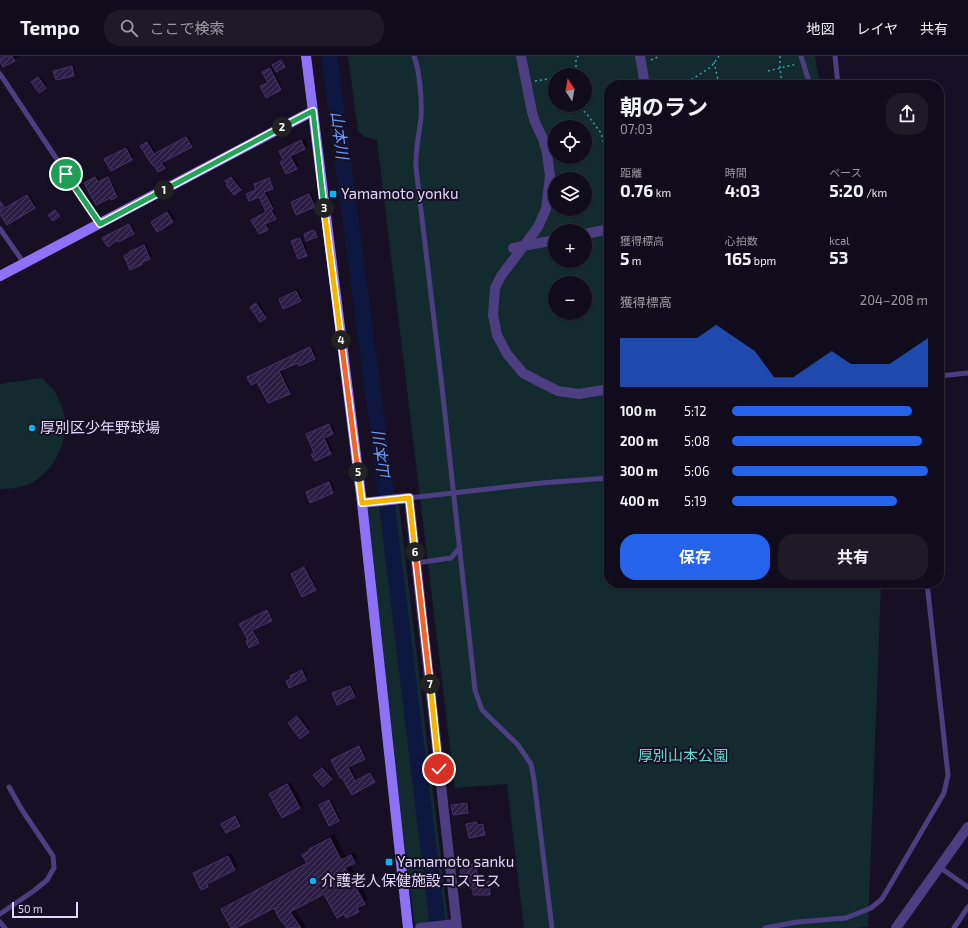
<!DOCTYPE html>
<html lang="ja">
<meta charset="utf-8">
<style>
:root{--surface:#110c1b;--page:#1e1a28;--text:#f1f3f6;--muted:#9c9ba3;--line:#302c3a;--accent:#2563eb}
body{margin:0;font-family:"Exo 2","Noto Sans JP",sans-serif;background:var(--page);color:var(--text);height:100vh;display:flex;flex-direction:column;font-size:15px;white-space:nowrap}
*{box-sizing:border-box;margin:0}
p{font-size:13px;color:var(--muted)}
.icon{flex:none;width:22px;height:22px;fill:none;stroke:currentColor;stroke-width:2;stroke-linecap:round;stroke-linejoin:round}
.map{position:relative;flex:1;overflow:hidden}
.sheet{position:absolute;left:604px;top:24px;width:340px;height:508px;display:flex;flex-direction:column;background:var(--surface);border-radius:16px;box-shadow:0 1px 3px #0004,0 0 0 1px var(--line)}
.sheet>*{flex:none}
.needle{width:26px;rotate:349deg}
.fabs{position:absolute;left:548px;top:12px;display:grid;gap:8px}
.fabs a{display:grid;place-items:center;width:44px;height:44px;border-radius:50%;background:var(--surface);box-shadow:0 1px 3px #0004,0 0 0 1px var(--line);font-size:20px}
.scale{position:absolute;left:12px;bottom:10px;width:66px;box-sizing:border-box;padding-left:4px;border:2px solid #e1d6fd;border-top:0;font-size:11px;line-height:14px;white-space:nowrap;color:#e1d6fd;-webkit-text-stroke:3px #171024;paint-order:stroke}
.pin{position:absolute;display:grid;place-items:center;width:34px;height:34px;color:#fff;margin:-17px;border:2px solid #fff;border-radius:50%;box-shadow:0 1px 4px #0007}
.km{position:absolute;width:20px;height:20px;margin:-10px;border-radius:50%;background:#222;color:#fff;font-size:11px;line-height:20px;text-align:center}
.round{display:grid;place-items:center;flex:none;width:42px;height:42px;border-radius:16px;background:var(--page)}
.overview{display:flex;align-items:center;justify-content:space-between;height:68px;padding:0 16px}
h1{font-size:22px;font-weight:700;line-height:30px}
.figures{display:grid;grid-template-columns:repeat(3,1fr);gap:6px;height:68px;padding:4px 16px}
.figures div{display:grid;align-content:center}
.figures b{font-size:17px;font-weight:700}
.figures small{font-size:11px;font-weight:400}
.figures p{font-size:11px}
.chart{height:112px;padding:8px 16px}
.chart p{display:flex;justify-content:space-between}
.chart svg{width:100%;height:72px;margin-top:4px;fill:var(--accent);opacity:.7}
.button{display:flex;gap:8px;margin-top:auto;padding:8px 16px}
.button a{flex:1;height:46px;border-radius:16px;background:var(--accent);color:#fff;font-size:16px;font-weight:700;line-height:46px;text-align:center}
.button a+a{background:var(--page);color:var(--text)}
ul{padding:0 16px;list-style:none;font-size:13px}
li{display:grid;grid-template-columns:64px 48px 1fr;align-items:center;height:30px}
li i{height:10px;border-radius:5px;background:var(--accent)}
header{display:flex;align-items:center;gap:24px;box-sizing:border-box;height:56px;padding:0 20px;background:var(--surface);border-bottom:1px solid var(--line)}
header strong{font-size:19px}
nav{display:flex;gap:22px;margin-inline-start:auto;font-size:14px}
.search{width:280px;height:36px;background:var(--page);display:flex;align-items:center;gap:10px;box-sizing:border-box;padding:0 14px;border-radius:16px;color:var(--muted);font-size:15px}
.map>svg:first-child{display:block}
.park{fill:#132a2e;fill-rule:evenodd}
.shadow{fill:#0007}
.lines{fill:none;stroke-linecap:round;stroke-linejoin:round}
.river{stroke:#0d1740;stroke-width:16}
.building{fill:url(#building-hatch);stroke:#48316e}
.path{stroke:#36a1b0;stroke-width:1.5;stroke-dasharray:2 3;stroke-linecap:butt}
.lane{stroke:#4c3e80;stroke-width:5}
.street{stroke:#4c3e80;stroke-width:10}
.secondary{stroke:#8d72f7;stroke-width:10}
.split-1-casing{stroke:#fff;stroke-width:8}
.split-2-casing{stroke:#fff;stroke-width:8}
.split-3-casing{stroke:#fff;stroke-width:8}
.split-4-casing{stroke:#fff;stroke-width:8}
.split-5-casing{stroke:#fff;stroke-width:8}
.split-6-casing{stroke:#fff;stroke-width:8}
.split-7-casing{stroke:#fff;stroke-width:8}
.split-8-casing{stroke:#fff;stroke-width:8}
.split-1{stroke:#22a559;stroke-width:5}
.split-2{stroke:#22a559;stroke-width:5}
.split-3{stroke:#22a559;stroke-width:5}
.split-4{stroke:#f5b400;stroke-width:5}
.split-5{stroke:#f0652b;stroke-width:5}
.split-6{stroke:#f5b400;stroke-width:5}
.split-7{stroke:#f0652b;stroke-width:5}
.split-8{stroke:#f5b400;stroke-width:5}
.poi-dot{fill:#0eb1f0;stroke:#171024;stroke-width:1.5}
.labels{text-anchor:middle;stroke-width:4;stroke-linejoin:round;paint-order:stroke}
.poi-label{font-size:15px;fill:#e1d6fd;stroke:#171024;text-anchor:start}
.park-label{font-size:15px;fill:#66d9d0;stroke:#171024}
.water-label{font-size:16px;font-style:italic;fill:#6a9cf6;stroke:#171024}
</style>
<header>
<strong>Tempo</strong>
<div class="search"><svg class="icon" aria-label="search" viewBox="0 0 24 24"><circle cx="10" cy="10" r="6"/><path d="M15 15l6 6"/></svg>ここで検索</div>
<nav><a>地図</a><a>レイヤ</a><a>共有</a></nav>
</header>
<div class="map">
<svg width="968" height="872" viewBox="0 0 968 872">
<defs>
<pattern id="building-hatch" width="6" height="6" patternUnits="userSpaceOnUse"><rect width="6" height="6" fill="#2c1d44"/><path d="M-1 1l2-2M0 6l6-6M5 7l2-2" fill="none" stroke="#4a3d60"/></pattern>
</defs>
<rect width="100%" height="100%" fill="#171024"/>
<!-- park -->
<g class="park">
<path d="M348 0H815L820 29H609V527H881L868 871 856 872H524L507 728 455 732 377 84 365 81 358 75ZM555 19H585V49H555ZM555 71H585V101H555ZM555 123H585V153H555ZM555 175H585V205H555ZM555 227H585V257H555Z"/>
<path d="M42 322C47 327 53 332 56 338 60 346 64 355 65 364 67 388 53 415 33 426 23 432 11 433 0 433V328Z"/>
<polygon points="399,449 449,872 415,872 362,453"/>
</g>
<!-- shadow -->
<g class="shadow">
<polygon points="3,0 20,0 3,10 0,4"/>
<polygon points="282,4 285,9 274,15 282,31 280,33 261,31 269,26 266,14"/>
<polygon points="74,9 76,17 74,19 54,15 56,13"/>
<polygon points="41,20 47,29 45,31 34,24"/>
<polygon points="188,80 193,88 163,105 166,109 164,111 141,90 149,85 156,97"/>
<polygon points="304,82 308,89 305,92 293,98 299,109 296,112 281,106 284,103 280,95 283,92"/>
<polygon points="128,90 134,101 111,114 105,103"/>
<polygon points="97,120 100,125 109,121 118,139 111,143 87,126"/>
<polygon points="233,120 242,132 240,133 229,128 229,123"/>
<polygon points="268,122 265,134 274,151 272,153 276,160 266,166 269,171 260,177 267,156 259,140 247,138 257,134 255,128 256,126"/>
<polygon points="311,137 316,148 314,150 292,146"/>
<polygon points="29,138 36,149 34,151 0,157 0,154 6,150 7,151"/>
<polygon points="169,154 175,163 158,175 154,164"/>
<polygon points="131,168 135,175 119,185 118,183 105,181"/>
<polygon points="302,181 308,197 306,199 293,186"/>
<polygon points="146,188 152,200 144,204 143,207 130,213 131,196"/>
<polygon points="298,233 302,242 284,252 280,243"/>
<polygon points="258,246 267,259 260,265 253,250"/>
<polygon points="312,290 317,300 315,302 300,309 298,305 281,314 291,336 289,338 248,321"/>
<polygon points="331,367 335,375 326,380 333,395 315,404 312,398 315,396 309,377"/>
<polygon points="331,425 335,434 311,445 307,436"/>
<polygon points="306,510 317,532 315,534 292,518"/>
<polygon points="268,553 273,563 253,573 259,585 258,586 249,584 240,568"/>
<polygon points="304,613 308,621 289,630 287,626 292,622 291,620"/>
<polygon points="352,629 356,639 354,640 333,638"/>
<polygon points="299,659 310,673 300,682 291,665"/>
<polygon points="361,689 366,701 350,709 357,724 372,716 376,724 352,738 332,704"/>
<polygon points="324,710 333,721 323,729 314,719"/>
<polygon points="291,726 303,748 300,752 270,738 273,735"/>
<polygon points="331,743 340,762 338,764 322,748"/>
<polygon points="469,746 470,754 468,756 452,750 454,748"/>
<polygon points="237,759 241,767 239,769 222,768"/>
<polygon points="479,765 480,767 485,766 486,776 484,778 467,769 469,767"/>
<polygon points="334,778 346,801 355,796 358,802 350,808 368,843 361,849 362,851 358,855 324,837 294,853 307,872 288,872 275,851 232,872 222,853 226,849 307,806 303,799 314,789"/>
<polygon points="231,797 238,810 234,813 210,826 211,827 208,830 194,818 197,814"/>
<polygon points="478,807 479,824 491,824 492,836 490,838 474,831 471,816 461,810 463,808"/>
</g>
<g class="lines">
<!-- river -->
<polyline class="river" points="329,0 377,366 438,872"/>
</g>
<!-- building -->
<g class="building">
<polygon points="3,0 12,0 15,5 3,11 0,6 0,2"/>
<polygon points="281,4 285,11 276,16 272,9"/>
<polygon points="72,10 74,20 56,24 53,15"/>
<polygon points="270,12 281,34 266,42 260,30 268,27 262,16"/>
<polygon points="38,21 46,32 39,37 31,26"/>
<polygon points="186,81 192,91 161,107 165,112 158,116 154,109 153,110 140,90 147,86 154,98"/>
<polygon points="301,84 305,93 290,100 297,113 286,118 280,106 283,104 279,95"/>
<polygon points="126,92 132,104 111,115 104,103"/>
<polygon points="95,121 98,126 108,121 117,141 111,144 110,142 96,149 84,127"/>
<polygon points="231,121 241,134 234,139 226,129 228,128 225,125"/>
<polygon points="269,122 273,133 264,136 273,153 271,154 276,163 265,168 268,174 259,178 251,164 266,156 259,141 249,145 246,138 256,134 254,128"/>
<polygon points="309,138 315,151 296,159 291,146"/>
<polygon points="27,139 35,152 7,169 0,158 0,145 5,152"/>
<polygon points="55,154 60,160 53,165 48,159"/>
<polygon points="167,156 173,166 157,176 151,166"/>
<polygon points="129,168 134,178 118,186 117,184 108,191 102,182"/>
<polygon points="314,174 317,181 306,185 304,178"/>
<polygon points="300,182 307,200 298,203 291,185"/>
<polygon points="144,189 150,203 142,206 143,208 130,214 124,200 130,197 129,196"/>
<polygon points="296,235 301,245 283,253 279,243"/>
<polygon points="256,247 266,262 260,266 250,251"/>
<polygon points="310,291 315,303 299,310 298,307 279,315 290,338 268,347 257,326 251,329 247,321"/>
<polygon points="329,368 333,378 324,382 331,398 315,405 311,398 314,397 306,378"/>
<polygon points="329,426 333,437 310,447 306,436"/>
<polygon points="304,511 316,534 302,541 291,518"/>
<polygon points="267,554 272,565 252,574 259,587 249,592 246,585 248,584 239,568"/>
<polygon points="302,614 306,624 289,632 286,625 291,623 290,620"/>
<polygon points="350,630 355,641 337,649 332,637"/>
<polygon points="297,660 309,676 300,683 288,667"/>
<polygon points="359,690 365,703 348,711 355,725 370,717 375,726 352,739 342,722 340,722 331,704"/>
<polygon points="322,712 332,723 323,731 313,719"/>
<polygon points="287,728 300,752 282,762 269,738"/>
<polygon points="329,744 339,765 329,770 319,749"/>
<polygon points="467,747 468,757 453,759 451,749"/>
<polygon points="235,760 240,770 226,777 221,768"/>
<polygon points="477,766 478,769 483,768 485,779 469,782 466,768"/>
<polygon points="330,782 341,804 351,799 355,807 345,812 365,848 357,852 359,856 346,862 344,858 337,862 324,838 290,856 301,872 287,872 279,862 274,852 236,872 231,872 221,853 307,807 302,799 309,795 309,793"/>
<polygon points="228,800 235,814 207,828 208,831 201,834 193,817"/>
<polygon points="476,808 478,826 490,825 490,839 473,839 473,832 470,832 470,817 461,818 460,809"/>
</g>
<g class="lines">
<!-- path -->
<g class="path">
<polyline points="780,0 780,12 782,29"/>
<polyline points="651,4 660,0"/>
<polyline points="714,6 719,29"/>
<polyline points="768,15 797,8"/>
<polyline points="572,19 576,16 576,4 578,0"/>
<polyline points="535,25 555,22"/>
<polyline points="683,29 711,11 719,0"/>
<polyline points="576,49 586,57 601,77 609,107"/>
</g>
<!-- lane -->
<g class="lane">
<path d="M414 0C420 17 422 44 421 62 419 79 415 95 416 112L442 331 475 634 482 654 518 689 531 708 534 724 552 872"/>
<polyline points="801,0 810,29"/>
<polyline points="835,0 838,29"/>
<polyline points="0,18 100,168"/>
<polyline points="0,173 24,207"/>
<polyline points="939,320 968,317"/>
<polyline points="409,442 541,427 609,422"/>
<polyline points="416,507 451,502 460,491"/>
<polyline points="939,811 968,831"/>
<polyline points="0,858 35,834 47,824 54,812 53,800 22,754 9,731"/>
<polyline points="0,866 5,872"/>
<polyline points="765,872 797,866 846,862 871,852 882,843 944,737 948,719 927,527"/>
<polyline points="954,872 968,851"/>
</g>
<!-- street -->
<g class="street">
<polyline points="521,0 532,56 535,66 543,83 547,97 550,120 546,153 538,171 501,220 495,232 493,259 497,279 507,298 523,317 538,325 558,335 579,338 609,333"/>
<polyline points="640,0 645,29"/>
<polyline points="585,178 609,173"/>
<polyline points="513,192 555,184"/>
<polyline points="409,442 457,872"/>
<polyline points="420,872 456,868"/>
<polyline points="896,872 968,771"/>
</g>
<!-- secondary -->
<g class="secondary">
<polyline points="306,0 362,447 408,872"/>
<polyline points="0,220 313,55"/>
<polyline points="362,447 409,442"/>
</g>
</g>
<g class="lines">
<defs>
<polyline id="split-1" points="66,118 100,168 164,134"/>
<polyline id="split-2" points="164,134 282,71"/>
<polyline id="split-3" points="282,71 313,55 324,152"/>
<polyline id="split-4" points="324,152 341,284"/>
<polyline id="split-5" points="341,284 358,416"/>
<polyline id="split-6" points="358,416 362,447 409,442 415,496"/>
<polyline id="split-7" points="415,496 430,628"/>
<polyline id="split-8" points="430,628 439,713"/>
</defs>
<!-- split-1 casing -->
<use href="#split-1" class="split-1-casing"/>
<!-- split-2 casing -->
<use href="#split-2" class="split-2-casing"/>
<!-- split-3 casing -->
<use href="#split-3" class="split-3-casing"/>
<!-- split-4 casing -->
<use href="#split-4" class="split-4-casing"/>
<!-- split-5 casing -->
<use href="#split-5" class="split-5-casing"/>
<!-- split-6 casing -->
<use href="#split-6" class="split-6-casing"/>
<!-- split-7 casing -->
<use href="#split-7" class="split-7-casing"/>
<!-- split-8 casing -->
<use href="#split-8" class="split-8-casing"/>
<!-- split-1 -->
<use href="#split-1" class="split-1"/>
<!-- split-2 -->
<use href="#split-2" class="split-2"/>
<!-- split-3 -->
<use href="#split-3" class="split-3"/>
<!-- split-4 -->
<use href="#split-4" class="split-4"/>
<!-- split-5 -->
<use href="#split-5" class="split-5"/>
<!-- split-6 -->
<use href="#split-6" class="split-6"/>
<!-- split-7 -->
<use href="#split-7" class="split-7"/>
<!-- split-8 -->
<use href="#split-8" class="split-8"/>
</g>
<!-- markers -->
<g class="poi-dot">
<rect x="329" y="134" width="8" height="8" rx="2"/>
<circle cx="32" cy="372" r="4"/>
<rect x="385" y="802" width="8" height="8" rx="2"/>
<circle cx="313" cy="825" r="4"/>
</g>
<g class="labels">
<!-- poi labels -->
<g class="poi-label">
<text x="341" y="143">Yamamoto yonku</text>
<text x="40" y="377">厚別区少年野球場</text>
<text x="397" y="811">Yamamoto sanku</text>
<text x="321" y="830">介護老人保健施設コスモス</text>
</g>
<!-- park labels -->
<g class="park-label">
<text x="683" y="705">厚別山本公園</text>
</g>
<!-- water labels -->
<g class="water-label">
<text transform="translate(340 79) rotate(83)" y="6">山本川</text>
<text transform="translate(381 400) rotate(-97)" y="6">山本川</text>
</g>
</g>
</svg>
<div class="fabs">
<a><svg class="needle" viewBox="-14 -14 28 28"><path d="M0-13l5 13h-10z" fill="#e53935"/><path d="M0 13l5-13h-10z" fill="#9c9ba3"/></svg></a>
<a><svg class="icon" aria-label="locate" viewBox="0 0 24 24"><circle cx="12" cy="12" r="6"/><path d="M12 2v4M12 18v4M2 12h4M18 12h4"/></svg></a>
<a><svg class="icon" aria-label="layers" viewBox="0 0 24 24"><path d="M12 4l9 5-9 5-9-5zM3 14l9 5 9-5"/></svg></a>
<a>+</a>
<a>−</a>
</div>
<div class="scale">50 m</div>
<div class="pin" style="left:66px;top:118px;background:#1e9e55"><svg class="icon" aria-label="arrive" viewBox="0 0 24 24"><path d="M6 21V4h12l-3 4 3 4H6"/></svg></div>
<div class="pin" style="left:439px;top:713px;background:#d93025"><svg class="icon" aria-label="check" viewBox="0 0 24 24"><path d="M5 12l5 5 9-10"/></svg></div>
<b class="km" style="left:164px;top:134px">1</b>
<b class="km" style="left:282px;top:71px">2</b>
<b class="km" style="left:324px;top:152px">3</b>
<b class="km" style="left:341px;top:284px">4</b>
<b class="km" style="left:358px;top:416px">5</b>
<b class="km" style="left:415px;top:496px">6</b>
<b class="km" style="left:430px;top:628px">7</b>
<section class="sheet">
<div class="overview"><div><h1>朝のラン</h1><p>07:03</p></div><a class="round"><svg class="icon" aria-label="share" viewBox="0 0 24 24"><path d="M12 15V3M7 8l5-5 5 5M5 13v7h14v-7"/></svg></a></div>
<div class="figures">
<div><p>距離</p><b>0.76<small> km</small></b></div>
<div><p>時間</p><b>4:03</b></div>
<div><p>ペース</p><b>5:20<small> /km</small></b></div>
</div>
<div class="figures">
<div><p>獲得標高</p><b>5<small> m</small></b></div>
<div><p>心拍数</p><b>165<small> bpm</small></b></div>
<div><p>kcal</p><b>53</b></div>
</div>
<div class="chart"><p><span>獲得標高</span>204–208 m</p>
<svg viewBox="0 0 160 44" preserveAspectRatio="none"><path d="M0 44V14L10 14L20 14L30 14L40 14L50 6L60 14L70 22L80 38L90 38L100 30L110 22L120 30L130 30L140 30L150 22L160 14V44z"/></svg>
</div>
<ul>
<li><b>100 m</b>5:12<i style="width:92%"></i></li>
<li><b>200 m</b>5:08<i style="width:97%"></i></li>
<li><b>300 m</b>5:06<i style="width:100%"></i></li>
<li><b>400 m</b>5:19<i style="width:84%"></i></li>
</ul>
<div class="button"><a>保存</a><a>共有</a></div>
</section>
</div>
